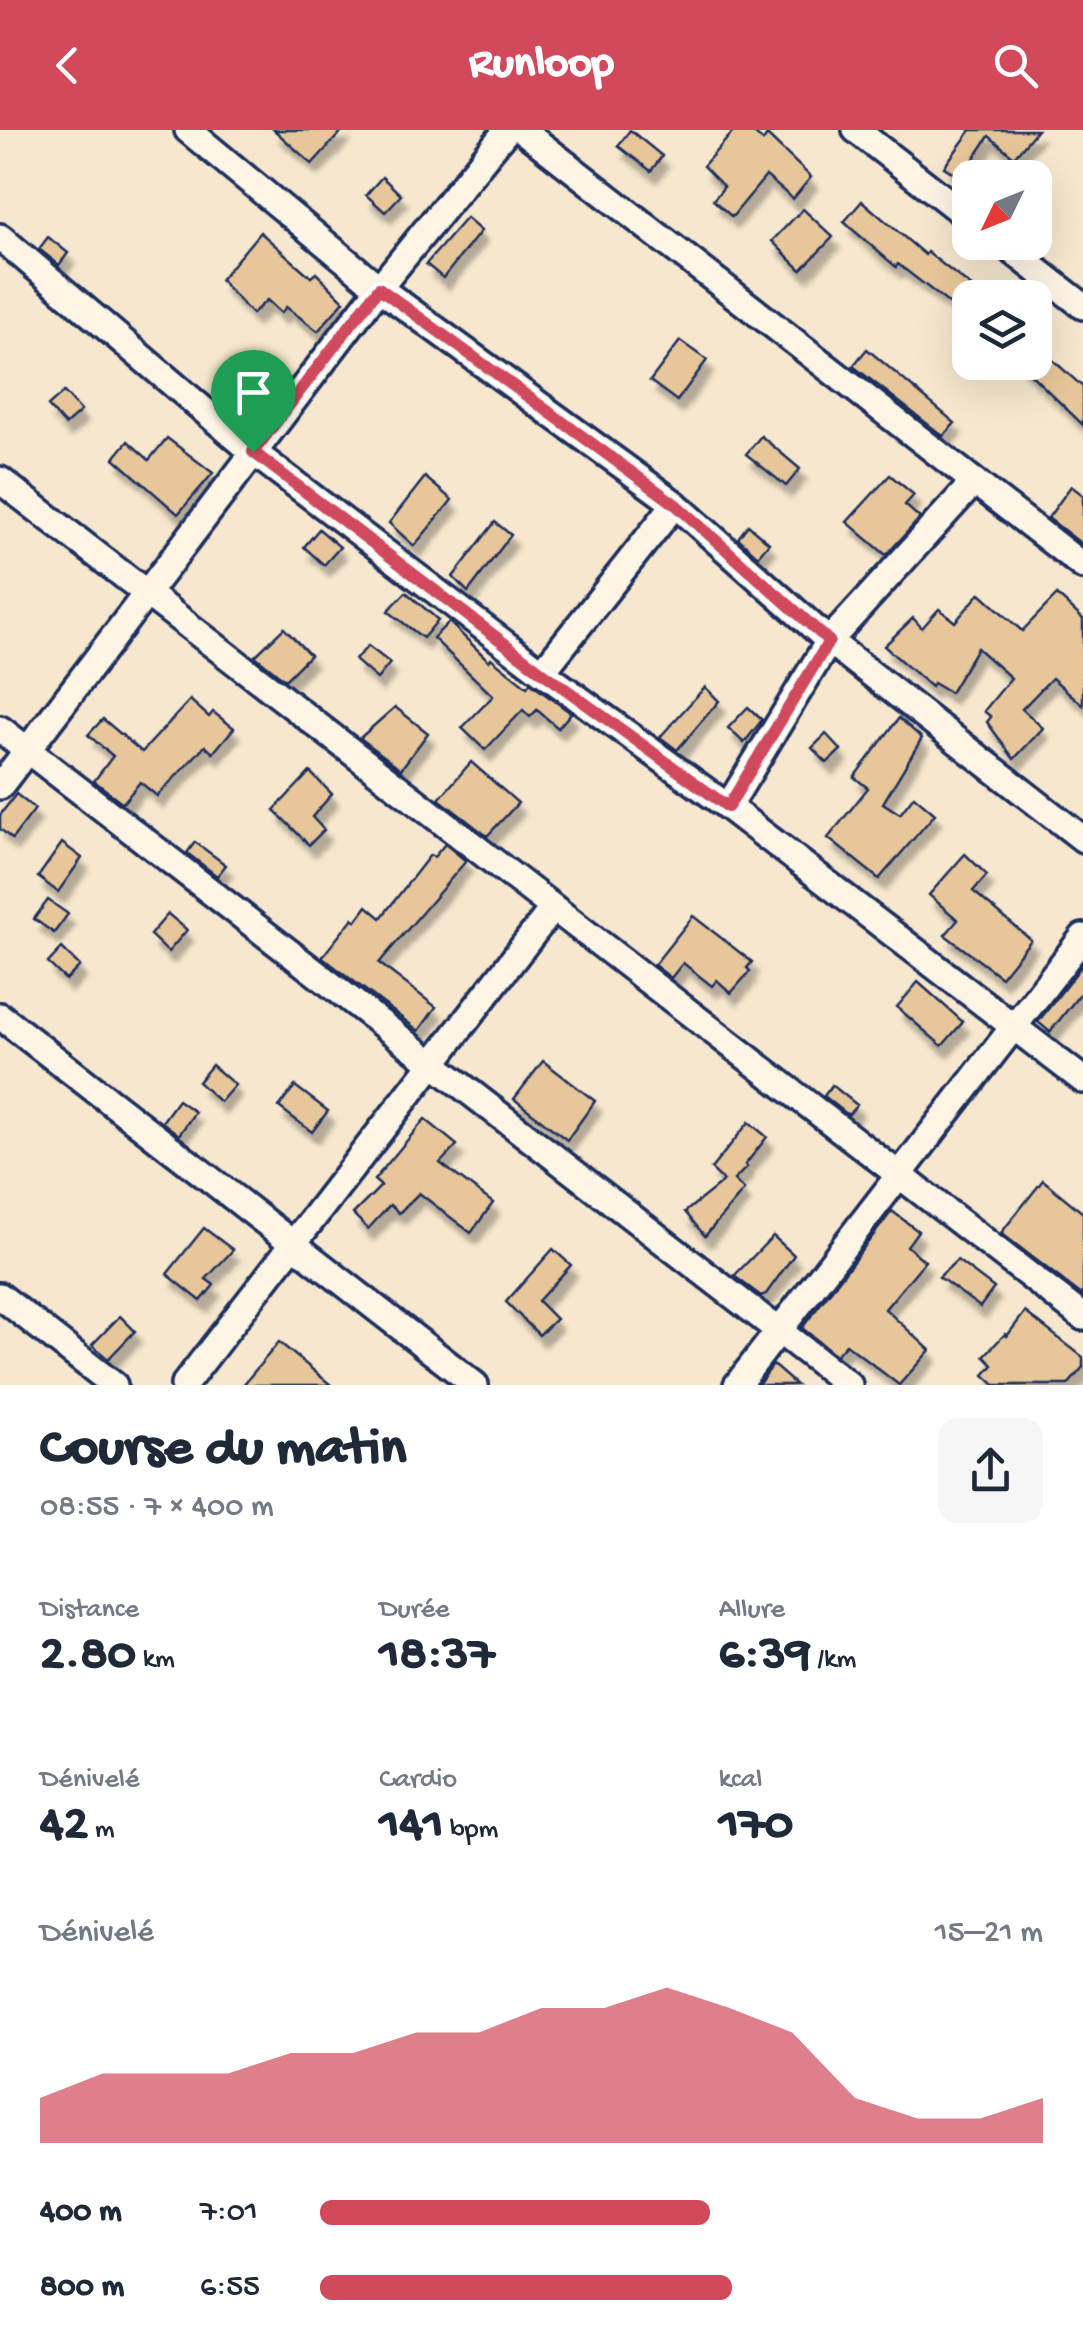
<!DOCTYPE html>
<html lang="fr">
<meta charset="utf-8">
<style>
:root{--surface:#fff;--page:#f6f6f7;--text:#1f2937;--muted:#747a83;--accent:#d1495b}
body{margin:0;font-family:"Gochi Hand",sans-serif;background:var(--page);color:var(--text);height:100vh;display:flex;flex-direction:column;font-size:38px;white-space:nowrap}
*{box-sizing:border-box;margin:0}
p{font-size:32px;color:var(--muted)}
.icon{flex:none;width:55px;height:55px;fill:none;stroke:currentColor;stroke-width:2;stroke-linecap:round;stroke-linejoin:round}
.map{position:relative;height:1255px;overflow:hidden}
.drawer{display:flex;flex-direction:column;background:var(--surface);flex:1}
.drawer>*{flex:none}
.needle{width:65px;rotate:227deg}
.tools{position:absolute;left:952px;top:30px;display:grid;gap:20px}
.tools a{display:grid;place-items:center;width:100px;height:100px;border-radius:20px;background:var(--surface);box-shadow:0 10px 40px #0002;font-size:50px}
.pin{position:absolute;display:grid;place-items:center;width:85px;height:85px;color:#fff;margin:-102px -42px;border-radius:50% 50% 50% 0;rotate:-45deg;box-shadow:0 0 10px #0007}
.pin .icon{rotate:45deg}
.round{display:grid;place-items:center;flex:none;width:105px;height:105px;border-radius:20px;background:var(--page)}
.headline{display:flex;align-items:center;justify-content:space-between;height:170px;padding:0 40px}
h1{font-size:55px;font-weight:700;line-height:75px}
.metrics{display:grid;grid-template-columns:repeat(3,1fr);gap:15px;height:170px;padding:10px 40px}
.metrics div{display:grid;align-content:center}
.metrics b{font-size:50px;font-weight:700}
.metrics small{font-size:28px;font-weight:400}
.metrics p{font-size:28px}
.chart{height:280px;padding:20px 40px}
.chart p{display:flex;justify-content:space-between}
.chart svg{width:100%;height:180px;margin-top:10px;fill:var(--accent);opacity:.7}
ul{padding:0 40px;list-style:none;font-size:32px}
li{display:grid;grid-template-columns:160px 120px 1fr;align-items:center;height:75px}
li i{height:25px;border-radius:12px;background:var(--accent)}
header{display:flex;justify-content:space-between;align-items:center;height:130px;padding:0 40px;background:var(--accent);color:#fff;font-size:45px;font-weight:700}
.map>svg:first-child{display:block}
.building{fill:#e7c699;stroke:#1b2f5e;stroke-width:2.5;filter:url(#shadow)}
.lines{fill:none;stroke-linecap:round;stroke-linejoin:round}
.minor-casing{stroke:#1b2f5e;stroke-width:32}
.minor{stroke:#fcf5e5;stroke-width:25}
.route-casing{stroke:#fff;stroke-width:20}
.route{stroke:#d1495b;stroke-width:12}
</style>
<header><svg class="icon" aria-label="back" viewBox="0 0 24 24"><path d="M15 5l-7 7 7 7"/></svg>Runloop<svg class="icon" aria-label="search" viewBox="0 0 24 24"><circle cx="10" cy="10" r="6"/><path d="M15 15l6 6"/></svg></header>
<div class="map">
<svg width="1083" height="1255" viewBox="0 0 1083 1255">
<defs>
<filter id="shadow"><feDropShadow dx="6" dy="11" stdDeviation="2.5" flood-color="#0004"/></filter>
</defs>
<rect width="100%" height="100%" fill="#f6e7ce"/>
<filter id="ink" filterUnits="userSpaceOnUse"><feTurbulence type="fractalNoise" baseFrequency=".01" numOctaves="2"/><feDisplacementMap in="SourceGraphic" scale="20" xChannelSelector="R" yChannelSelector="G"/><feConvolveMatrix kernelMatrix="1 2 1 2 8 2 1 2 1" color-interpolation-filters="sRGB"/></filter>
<g filter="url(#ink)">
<!-- building -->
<g class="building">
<polygon points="274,0 343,0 312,34"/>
<polygon points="630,0 662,26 651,41 618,16"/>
<polygon points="735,0 751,0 763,11 767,5 811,47 793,69 766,46 732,87 713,70 724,57 703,36"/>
<polygon points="971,0 1037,0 1014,27 989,6 961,48 944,37"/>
<polygon points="382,47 401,65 385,82 366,65"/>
<polygon points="862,71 925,125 927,122 978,162 970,168 961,183 898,134 896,137 844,92"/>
<polygon points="803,79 833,107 801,140 772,111"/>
<polygon points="466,88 481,101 443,148 426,134"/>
<polygon points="260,102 311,147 316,143 344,171 318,201 286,177 281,183 267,170 252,184 220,150"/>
<polygon points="48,107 68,123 59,135 39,119"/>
<polygon points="680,211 707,230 677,271 650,251"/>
<polygon points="1035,214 1083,257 1083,295 1018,232 1035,232"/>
<polygon points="867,219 955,293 943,306 853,236"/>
<polygon points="64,262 81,281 65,295 48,276"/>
<polygon points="761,306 800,339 786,356 746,324"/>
<polygon points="167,308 213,343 178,384 114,328 128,311 149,330"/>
<polygon points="890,345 914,365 905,375 920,388 886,425 847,392"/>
<polygon points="425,347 452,370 414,416 389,393"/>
<polygon points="1071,356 1083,365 1083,415 1048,388"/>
<polygon points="495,392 511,405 468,462 453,447"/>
<polygon points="748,395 769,413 758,426 738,408"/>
<polygon points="319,399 340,417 324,435 304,417"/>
<polygon points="406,462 438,490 423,508 388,481"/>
<polygon points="980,463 1022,501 1057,465 1083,489 1083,575 1052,548 1022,579 1043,598 1014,629 987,592 991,587 984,581 1011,548 977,518 950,563 933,553 931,557 884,516 913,488 922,498 939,479 955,492"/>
<polygon points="449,492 489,531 491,528 527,557 530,553 571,583 558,598 537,580 530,587 523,580 485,620 462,598 493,566 433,508"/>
<polygon points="284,498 310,525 285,550 255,526"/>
<polygon points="368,516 390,533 377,549 355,530"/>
<polygon points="705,557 719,571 677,620 660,607"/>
<polygon points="190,570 209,587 213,582 234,598 213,623 205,616 157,666 140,652 123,673 94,651 113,626 88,605 103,589 142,622"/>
<polygon points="395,577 428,603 401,639 360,608"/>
<polygon points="748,577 762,590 744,613 728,598"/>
<polygon points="899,588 922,608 883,673 900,684 914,666 935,684 879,749 828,708 868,658 854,647"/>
<polygon points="826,604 841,620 827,633 812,618"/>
<polygon points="471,632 518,673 487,706 439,669"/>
<polygon points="310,642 332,664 312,687 324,700 309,715 274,680"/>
<polygon points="16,664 35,679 12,709 0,699 0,685"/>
<polygon points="195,712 226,735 217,746 187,723"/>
<polygon points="62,713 82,728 58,762 38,747"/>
<polygon points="445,714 466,731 379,833 436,877 419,901 322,827 353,788 356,791 367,776 381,788 430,725 434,727"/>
<polygon points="965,724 987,745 973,761 1031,810 1001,847 945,805 958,790 929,765"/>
<polygon points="48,770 68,784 54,803 34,789"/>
<polygon points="168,784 187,800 168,822 150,805"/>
<polygon points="693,786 752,832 747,838 750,841 731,863 717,850 712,856 683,833 671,848 654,835"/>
<polygon points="62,818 80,836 66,850 48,833"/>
<polygon points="1083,834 1083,860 1050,902 1038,892"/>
<polygon points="918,852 963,892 942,916 897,877"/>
<polygon points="543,931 595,971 567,1010 514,969"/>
<polygon points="212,935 235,955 220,972 198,952"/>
<polygon points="832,955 857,975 848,985 824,966"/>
<polygon points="295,956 328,981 312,1002 279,977"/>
<polygon points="178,970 195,982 179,1005 162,992"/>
<polygon points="425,989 457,1015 440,1033 493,1073 471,1103 419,1063 399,1083 390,1075 368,1099 353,1084 381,1056 374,1050"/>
<polygon points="749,992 767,1007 745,1035 747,1037 734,1050 744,1060 705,1106 685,1082 724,1051 711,1039"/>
<polygon points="1043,1050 1083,1083 1083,1166 1001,1103"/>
<polygon points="892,1081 918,1101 907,1116 925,1131 885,1179 930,1220 899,1255 846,1214 836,1225 802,1198"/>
<polygon points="204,1098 233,1120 206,1149 214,1155 201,1171 167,1144"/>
<polygon points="773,1106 794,1125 766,1164 761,1166 734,1146"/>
<polygon points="553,1119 571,1135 538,1171 556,1189 539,1205 506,1172"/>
<polygon points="957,1130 994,1158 980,1177 939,1147"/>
<polygon points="1025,1182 1083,1227 1083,1237 1068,1255 995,1255 984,1245 993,1235 984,1226 1005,1204 1007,1206"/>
<polygon points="120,1186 135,1201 108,1229 92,1215"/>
<polygon points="279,1212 331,1255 243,1255"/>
<polygon points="773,1235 796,1255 758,1255"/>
</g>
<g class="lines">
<defs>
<g id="minor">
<polyline points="188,0 379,158 675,374 829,511 1083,709"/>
<polyline points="522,0 1083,436"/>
<polyline points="856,0 970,89"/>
<polyline points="0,107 253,322 542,542 728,677 1083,950"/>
<polyline points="1001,112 1083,176"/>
<polyline points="0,350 1083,1187"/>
<polyline points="542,542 675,374"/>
<polyline points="0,599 849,1255"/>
<polyline points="0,656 379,158 507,0"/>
<polyline points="728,677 829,511 974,352"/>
<polyline points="0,886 475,1255"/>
<polyline points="0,1166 114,1255"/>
<polyline points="184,1255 553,778"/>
<polyline points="737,1255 1083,807"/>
</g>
</defs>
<!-- minor casing -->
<use href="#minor" class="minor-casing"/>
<!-- minor -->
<use href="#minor" class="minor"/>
</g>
</g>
<g class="lines" filter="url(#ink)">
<defs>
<polygon id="route" points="379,158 675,374 829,511 728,677 542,542 253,322"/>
</defs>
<!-- route casing -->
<use href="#route" class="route-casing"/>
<!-- route -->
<use href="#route" class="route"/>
</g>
</svg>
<div class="tools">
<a><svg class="needle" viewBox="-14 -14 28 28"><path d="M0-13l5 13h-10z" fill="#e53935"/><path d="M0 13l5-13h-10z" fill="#747a83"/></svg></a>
<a><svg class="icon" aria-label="layers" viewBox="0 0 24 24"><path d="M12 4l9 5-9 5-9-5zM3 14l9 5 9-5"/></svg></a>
</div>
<div class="pin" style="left:253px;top:322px;background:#1e9e55"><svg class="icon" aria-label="arrive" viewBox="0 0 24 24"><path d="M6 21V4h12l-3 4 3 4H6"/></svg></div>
</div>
<section class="drawer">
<div class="headline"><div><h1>Course du matin</h1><p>08:55 · 7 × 400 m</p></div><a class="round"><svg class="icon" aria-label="share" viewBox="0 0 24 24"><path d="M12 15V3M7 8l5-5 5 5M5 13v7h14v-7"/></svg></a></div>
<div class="metrics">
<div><p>Distance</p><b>2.80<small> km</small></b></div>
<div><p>Durée</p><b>18:37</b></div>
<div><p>Allure</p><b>6:39<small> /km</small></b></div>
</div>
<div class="metrics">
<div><p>Dénivelé</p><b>42<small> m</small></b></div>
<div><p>Cardio</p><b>141<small> bpm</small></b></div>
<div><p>kcal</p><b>170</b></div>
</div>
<div class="chart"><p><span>Dénivelé</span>15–21 m</p>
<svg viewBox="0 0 160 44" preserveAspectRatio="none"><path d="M0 44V33L10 27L20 27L30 27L40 22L50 22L60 17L70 17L80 11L90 11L100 6L110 11L120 17L130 33L140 38L150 38L160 33V44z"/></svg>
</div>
<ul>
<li><b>400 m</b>7:01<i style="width:54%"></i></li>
<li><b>800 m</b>6:55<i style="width:57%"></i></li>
</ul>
</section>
